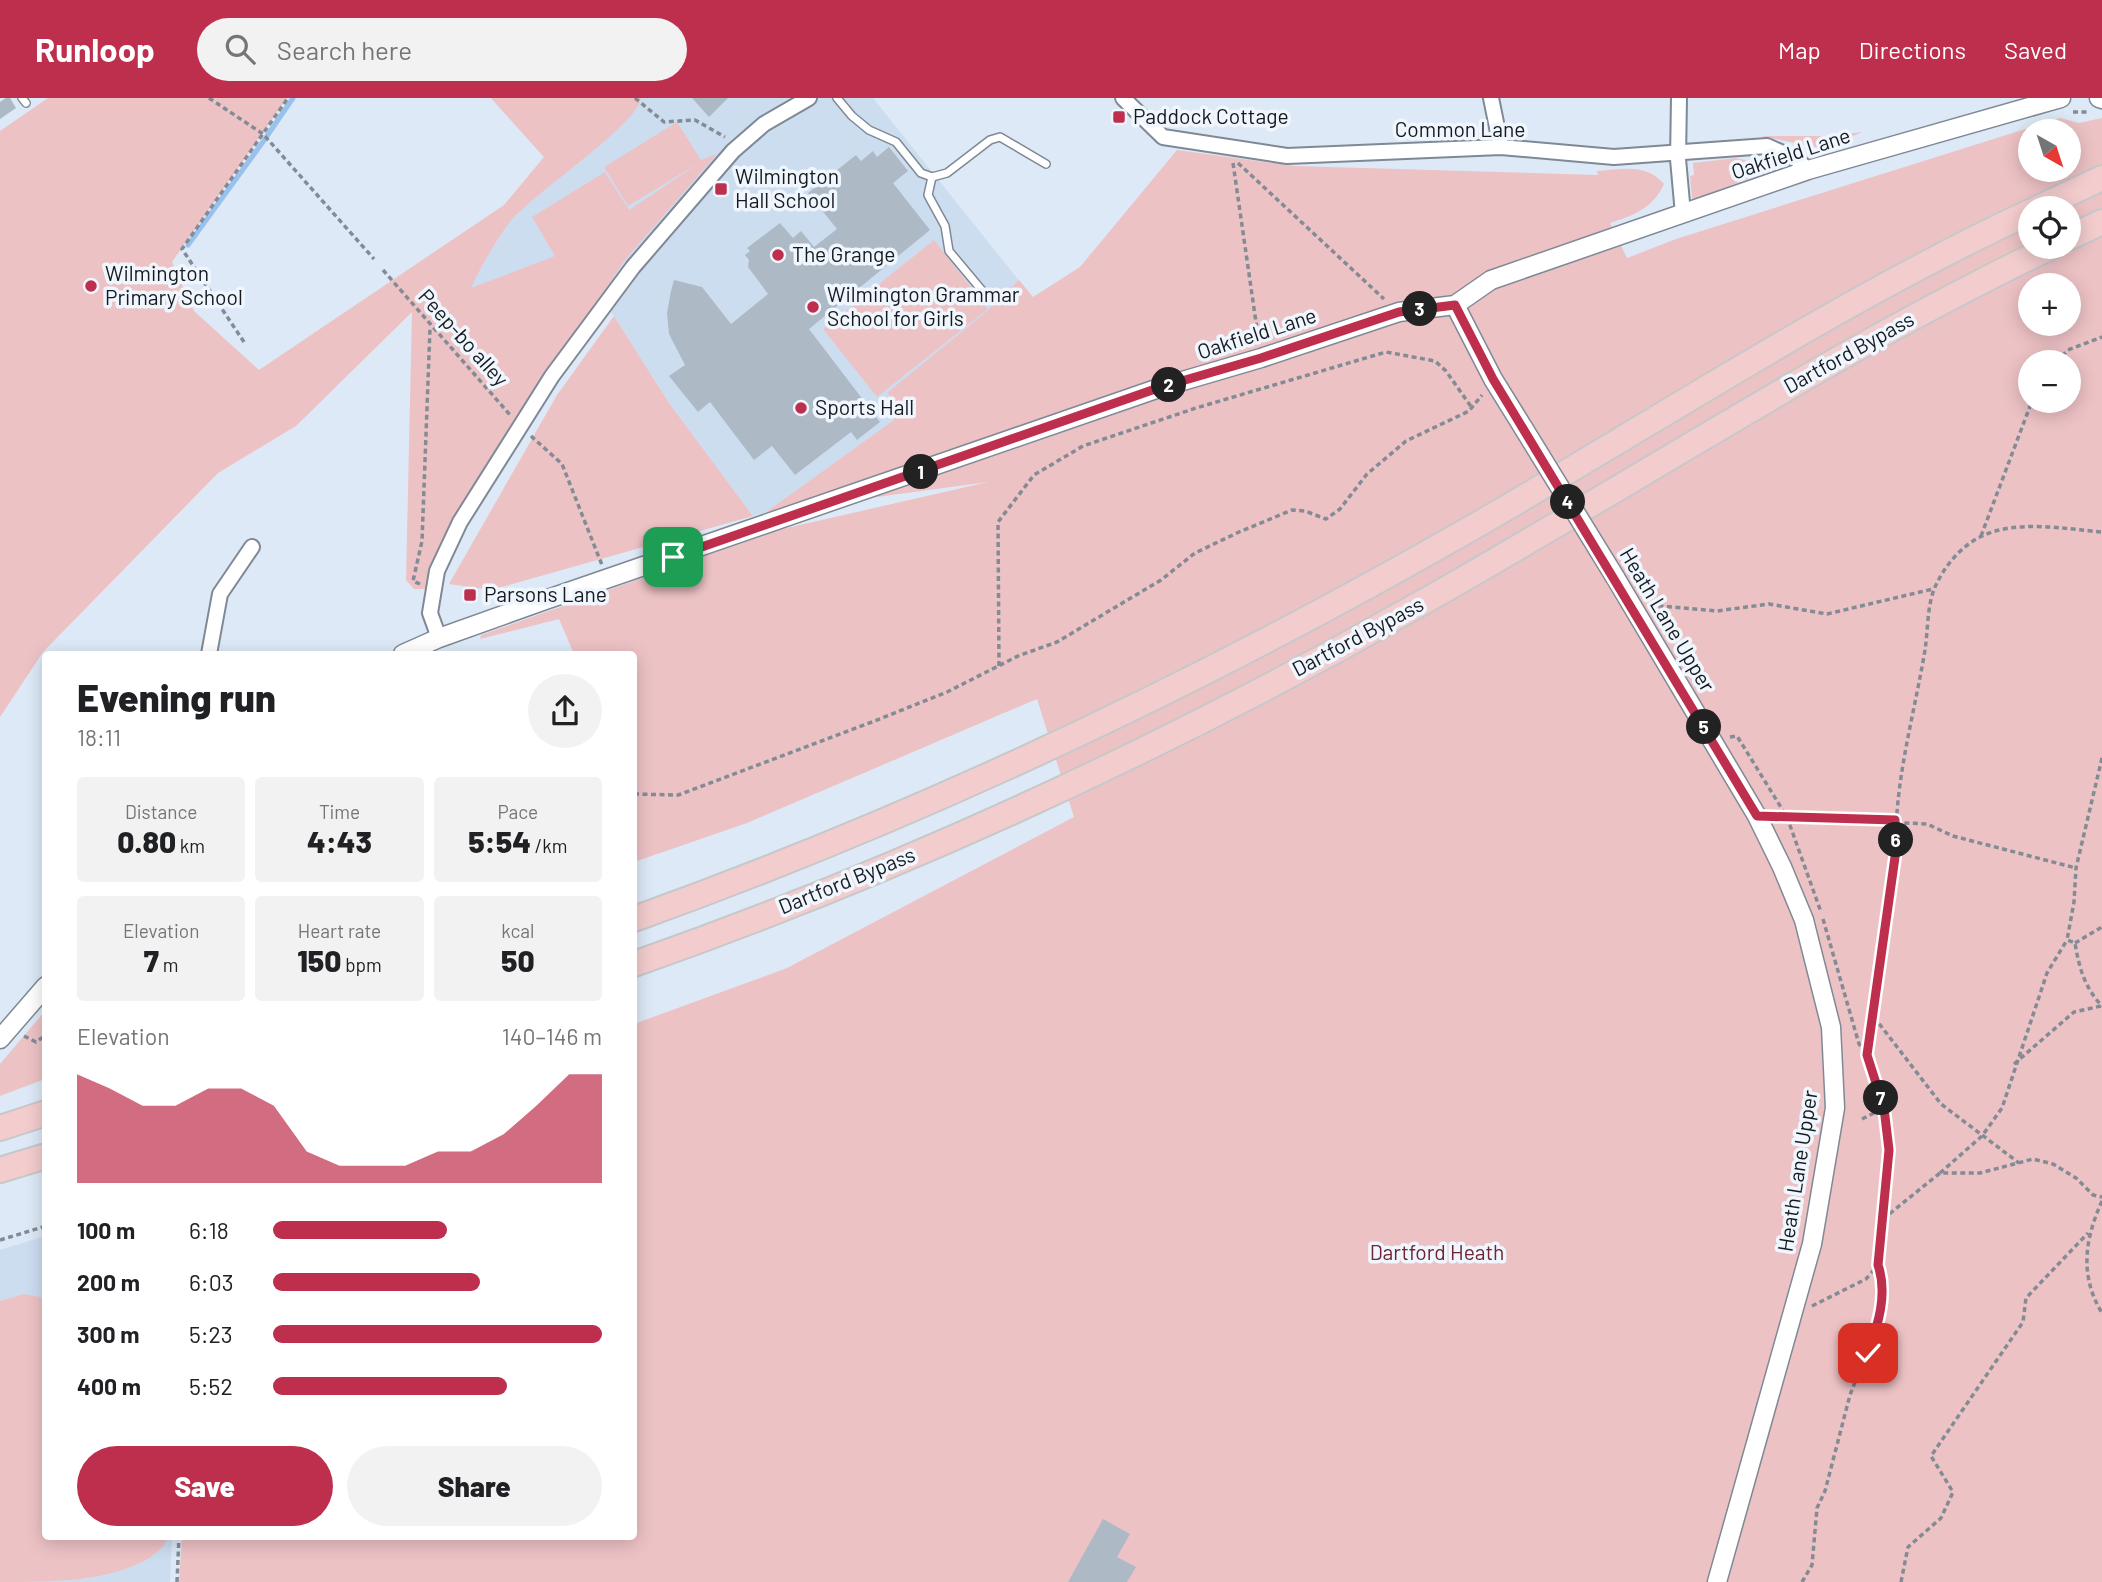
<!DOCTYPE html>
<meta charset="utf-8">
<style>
:root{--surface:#fff;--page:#f2f2f2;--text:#202124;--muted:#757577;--accent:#be2e4d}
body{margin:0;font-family:Barlow,sans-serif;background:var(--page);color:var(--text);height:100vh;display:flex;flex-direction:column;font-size:26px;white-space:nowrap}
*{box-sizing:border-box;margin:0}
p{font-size:23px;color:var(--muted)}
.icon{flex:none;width:38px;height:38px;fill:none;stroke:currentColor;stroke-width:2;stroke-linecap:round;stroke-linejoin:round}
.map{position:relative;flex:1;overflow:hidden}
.side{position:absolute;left:42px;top:553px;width:595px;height:889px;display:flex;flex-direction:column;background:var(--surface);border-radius:7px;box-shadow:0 4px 18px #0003}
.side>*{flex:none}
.needle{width:46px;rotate:141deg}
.fabs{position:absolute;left:2018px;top:21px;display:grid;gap:14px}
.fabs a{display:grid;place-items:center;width:63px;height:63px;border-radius:50%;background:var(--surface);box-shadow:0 4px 18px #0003;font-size:35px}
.pin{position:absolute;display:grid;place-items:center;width:60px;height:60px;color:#fff;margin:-30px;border-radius:14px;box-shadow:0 4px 10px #0006}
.km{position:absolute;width:35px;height:35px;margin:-18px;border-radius:50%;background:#222;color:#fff;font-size:19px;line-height:35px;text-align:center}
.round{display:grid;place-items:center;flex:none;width:74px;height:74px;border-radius:37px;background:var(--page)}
.headline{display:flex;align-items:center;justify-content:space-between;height:119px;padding:0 35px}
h1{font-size:38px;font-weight:800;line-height:52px}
.stats{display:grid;grid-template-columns:repeat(3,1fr);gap:10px;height:119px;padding:7px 35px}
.stats div{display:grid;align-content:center;border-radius:7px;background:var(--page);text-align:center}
.stats b{font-size:30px;font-weight:800}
.stats small{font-size:19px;font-weight:400}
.stats p{font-size:19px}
.chart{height:196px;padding:14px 35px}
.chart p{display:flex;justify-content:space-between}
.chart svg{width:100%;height:126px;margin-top:7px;fill:var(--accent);opacity:.7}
.action{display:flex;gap:14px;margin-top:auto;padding:14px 35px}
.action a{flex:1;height:80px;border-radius:42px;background:var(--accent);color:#fff;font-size:28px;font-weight:800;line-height:80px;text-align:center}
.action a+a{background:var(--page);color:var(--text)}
ul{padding:0 35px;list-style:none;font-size:23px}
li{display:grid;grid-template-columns:112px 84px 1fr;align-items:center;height:52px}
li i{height:18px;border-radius:9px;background:var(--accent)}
header{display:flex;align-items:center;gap:42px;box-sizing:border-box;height:98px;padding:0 35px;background:var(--accent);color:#fff}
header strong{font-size:33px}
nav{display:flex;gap:38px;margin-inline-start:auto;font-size:24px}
.search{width:490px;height:63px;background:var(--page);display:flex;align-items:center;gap:18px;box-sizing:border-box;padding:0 24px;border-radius:38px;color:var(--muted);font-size:26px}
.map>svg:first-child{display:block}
.built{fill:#cdddf0}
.green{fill:#edc2c5;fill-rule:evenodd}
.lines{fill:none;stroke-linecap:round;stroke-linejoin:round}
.stream{stroke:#98c1ee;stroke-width:5}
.building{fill:#aeb9c6}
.service-casing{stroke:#7f8995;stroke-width:10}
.minor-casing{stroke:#7f8995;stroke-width:18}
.tertiary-casing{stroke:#7f8995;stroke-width:21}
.trunk-casing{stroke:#c7c8c9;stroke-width:28}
.path{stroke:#838b95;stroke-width:3.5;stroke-dasharray:5 3.5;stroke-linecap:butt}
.service{stroke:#fff;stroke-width:7}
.minor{stroke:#fff;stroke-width:14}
.tertiary{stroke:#fff;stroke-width:18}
.trunk{stroke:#f3ccce;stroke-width:24}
.tertiary-bridge-casing{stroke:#7f8995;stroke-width:21;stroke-linecap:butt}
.tertiary-bridge{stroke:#fff;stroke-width:18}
.route-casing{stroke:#fff;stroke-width:14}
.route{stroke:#be2e4d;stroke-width:9}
.poi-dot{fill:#be2e4d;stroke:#eff6fd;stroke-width:2.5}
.labels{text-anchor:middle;stroke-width:7;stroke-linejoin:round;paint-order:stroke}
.poi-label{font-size:21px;fill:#161a1f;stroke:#eff6fd;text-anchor:start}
.street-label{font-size:21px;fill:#161a1f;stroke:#eff6fd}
.park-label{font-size:21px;fill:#702330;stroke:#eff6fd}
</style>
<header>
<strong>Runloop</strong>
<div class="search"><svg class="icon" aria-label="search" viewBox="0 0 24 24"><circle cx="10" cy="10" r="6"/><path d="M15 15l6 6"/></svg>Search here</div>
<nav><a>Map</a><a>Directions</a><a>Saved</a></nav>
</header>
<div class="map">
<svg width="2102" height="1484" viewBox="0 0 2102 1484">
<rect width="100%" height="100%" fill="#dde9f6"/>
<!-- built -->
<g class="built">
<polygon points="491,0 873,0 1033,200 895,322 766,414 753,418 669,305 614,218 590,189 544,164 470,191 433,197 544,59"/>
<polygon points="45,1138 46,1438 172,1439 170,1484 0,1484 0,1152"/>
</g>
<!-- green -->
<g class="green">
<path d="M48 0H287L172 164 194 213 259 272 504 107 544 59 491 0H641C636 29 534 94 509 125 495 144 480 170 471 190L555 158 532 119 605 74 629 112 699 65 628 108 604 69 677 24 701 62 717 56 625 162 549 275 427 491H414L406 482 412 214 296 328 218 375 43 554 0 619V33Z"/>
<path d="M2060 20 2079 25 2102 20V1484H179L182 1439 634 1438V926L787 870 1074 719 1037 601 747 725 634 764V556H574L559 521 480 541 481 537 778 432 988 384 766 414 894 322 888 294 987 213 1019 182 1033 199 1080 169 1177 52 1295 68 1598 77 1597 73C1621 71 1647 65 1664 86 1653 110 1635 117 1610 125L1627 160 1676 141ZM2030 33H2068V72H2030ZM2030 110H2068V149H2030ZM2030 187H2068V226H2030ZM2030 264H2068V303H2030Z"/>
<polygon points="1862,34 1825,51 1761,38 1827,38"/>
<polygon points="1736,60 1748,63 1754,70 1754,78 1698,101 1692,100 1690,78 1694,77 1693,65"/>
<polygon points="934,142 988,211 877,299 823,231"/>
<polygon points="614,218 669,305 753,418 491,492 449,486 557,297"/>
<polygon points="45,913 45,981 0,998 0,966"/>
<path d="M24 1196 45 1200 46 1438 167 1439C165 1449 159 1452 151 1459 110 1484 52 1484 0 1484V1203Z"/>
</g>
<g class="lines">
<!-- stream -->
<g class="stream">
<polyline points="267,38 293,0"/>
<polyline points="188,147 265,41"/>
</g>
</g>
<!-- building -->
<g class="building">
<polygon points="6,0 10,0 16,10 0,21 0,4"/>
<polygon points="692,0 728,0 709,19"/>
<polygon points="889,49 908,73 893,85 930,132 809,231 880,324 857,342 851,334 795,377 772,348 754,362 710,304 698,314 669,278 685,267 669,236 667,215 671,193 674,182 702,189 731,226 768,196 748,169 749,162 745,157 750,153 747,150 780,125 793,140 801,133 814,149 837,131 808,95 856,57 861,63 873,53 877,59"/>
<polygon points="1103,1421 1130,1436 1117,1459 1136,1469 1127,1484 1068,1484"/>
</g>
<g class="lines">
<defs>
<g id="service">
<polyline points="22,0 26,5"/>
<polyline points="837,0 852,18 869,32 896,44 921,75 932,79 947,75 990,42 1000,39 1046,66"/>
<polyline points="932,79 928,97 945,128 949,153 990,202"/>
</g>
<g id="minor">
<polyline points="1123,0 1163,39 1287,58 1501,49 1614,59 1767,48 1796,61 1808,72"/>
<polyline points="1491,0 1501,49"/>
<polyline points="1679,0 1678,61 1683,116"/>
<polyline points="439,540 430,515 437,473 460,424 552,278 633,169 733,53 764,26 809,0"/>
<polyline points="209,556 220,496 252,449"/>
</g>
<g id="tertiary">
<polyline points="2099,0 2102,1"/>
<polyline points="1455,207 1493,281 1524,331"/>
<polyline points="1615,479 1757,718 1782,769 1804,822 1831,929 1835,1010 1812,1146 1717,1484"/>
<polyline points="403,556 439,540 548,501 1162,289 1261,260 1399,214 1455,207 1491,182 1808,72 2061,0"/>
<polyline points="0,941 46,888"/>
</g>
<g id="trunk">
<polyline points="2038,110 2102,80"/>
<polyline points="2068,140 2102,124"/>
<path d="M634 821C926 716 1205 583 1475 428 1659 322 1837 204 2030 114"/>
<path d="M634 866C907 770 1173 646 1425 503 1634 385 1834 253 2051 149"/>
<polyline points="0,1030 46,1015"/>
<polyline points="0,1072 46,1058"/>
</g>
</defs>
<!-- service casing -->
<use href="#service" class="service-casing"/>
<!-- minor casing -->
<use href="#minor" class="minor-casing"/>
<!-- tertiary casing -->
<use href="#tertiary" class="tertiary-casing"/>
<!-- trunk casing -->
<use href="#trunk" class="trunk-casing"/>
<!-- path -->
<g class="path">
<polyline points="209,0 263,36 374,161"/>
<polyline points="635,0 664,24 695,22 725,39"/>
<polyline points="2073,14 2089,14"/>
<polyline points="1233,65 1259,245"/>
<polyline points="1238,65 1384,201"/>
<polyline points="383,172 511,318"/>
<polyline points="244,244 182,151 288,0"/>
<polyline points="2056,264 2068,252 2102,239"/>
<polyline points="531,338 562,366 602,467"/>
<polyline points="1981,438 2032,303"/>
<polyline points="420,486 413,483 422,443 430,230"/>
<polyline points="1650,507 1717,513 1769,506 1827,516 1933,491"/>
<polyline points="999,568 998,424 1034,377 1083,348 1196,310 1386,254 1435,263 1446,273 1472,310"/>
<polyline points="1730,639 1737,638 1787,719 1821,814"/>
<path d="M2102 660 2076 770 2074 804 2067 842 2075 845C2079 870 2085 890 2102 908"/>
<polyline points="634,696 678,697 872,624 947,594 1018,558 1057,544 1161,482 1195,455 1239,434 1292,412 1305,413 1326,421 1340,411 1367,376 1406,343 1469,313 1482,297"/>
<polyline points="1777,719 1927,726 1953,738 2076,770"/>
<polyline points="1823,821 1859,946 1867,956"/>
<polyline points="2075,845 2102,829"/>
<polyline points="1874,919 1941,1006 2019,1065"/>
<polyline points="24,938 36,944 46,937"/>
<polyline points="2014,966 2074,914 2101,908"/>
<polyline points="1862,1021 1884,1010"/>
<polyline points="1940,1075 1982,1038 2002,1010 2047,875 2067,842"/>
<path d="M2102 1103C2085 1141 2079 1177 2102 1215"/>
<polyline points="1883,1121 1940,1075 1980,1075 2033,1061 2053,1066 2076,1080 2093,1097 2102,1099"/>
<polyline points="0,1142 46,1128"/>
<path d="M1812 1208 1866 1181 1878 1167 1889 1051 1884 1010 1867 957 1896 752C1894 685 1914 618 1925 552 1928 533 1927 507 1935 489 1944 469 1960 449 1980 439 2015 421 2065 431 2102 434"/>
<polyline points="177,1484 179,1438"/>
<polyline points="1802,1484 1812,1467 1817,1410 1825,1393 1850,1297 1880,1220 1882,1180 1878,1167"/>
<polyline points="1901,1484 1908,1449 1941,1420 1953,1394 1931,1358 2023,1224 2026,1200 2088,1135"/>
</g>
<!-- service -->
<use href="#service" class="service"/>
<!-- minor -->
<use href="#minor" class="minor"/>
<!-- tertiary -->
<use href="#tertiary" class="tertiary"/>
<!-- trunk -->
<use href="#trunk" class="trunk"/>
<defs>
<polyline id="tertiary-bridge" points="1524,331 1615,479"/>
</defs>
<!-- tertiary-bridge casing -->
<use href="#tertiary-bridge" class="tertiary-bridge-casing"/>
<!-- tertiary-bridge -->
<use href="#tertiary-bridge" class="tertiary-bridge"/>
</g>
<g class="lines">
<defs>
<path id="route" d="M673 459 1161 289 1261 260 1399 214 1455 207 1493 281 1757 718 1895 722 1896 752 1867 957 1884 1010 1889 1052 1878 1167C1888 1196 1878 1227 1868 1255"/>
</defs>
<!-- route casing -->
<use href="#route" class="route-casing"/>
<!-- route -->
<use href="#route" class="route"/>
</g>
<!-- markers -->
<g class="poi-dot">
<rect x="1112" y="12" width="14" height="14" rx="3.5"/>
<rect x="714" y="84" width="14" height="14" rx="3.5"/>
<circle cx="778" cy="157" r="7"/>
<circle cx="91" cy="188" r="7"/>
<circle cx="813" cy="209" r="7"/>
<circle cx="801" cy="310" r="7"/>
<rect x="463" y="490" width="14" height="14" rx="3.5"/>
</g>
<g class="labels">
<!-- poi labels -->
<g class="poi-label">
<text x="1133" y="26">Paddock Cottage</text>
<text x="735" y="86">Wilmington<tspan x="735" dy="24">Hall School</tspan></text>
<text x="792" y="164">The Grange</text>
<text x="105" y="183">Wilmington<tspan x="105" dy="24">Primary School</tspan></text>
<text x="827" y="204">Wilmington Grammar<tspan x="827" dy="24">School for Girls</tspan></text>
<text x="815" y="317">Sports Hall</text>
<text x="484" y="504">Parsons Lane</text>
</g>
<!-- street labels -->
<g class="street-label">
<text x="1460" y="39">Common Lane</text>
<text transform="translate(1791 56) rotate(-18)" y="7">Oakfield Lane</text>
<text transform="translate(1257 236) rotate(-18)" y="7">Oakfield Lane</text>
<text transform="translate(463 240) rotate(48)" y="7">Peep-bo alley</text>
<text transform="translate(1849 255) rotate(-29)" y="7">Dartford Bypass</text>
<text transform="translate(1667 522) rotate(59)" y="7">Heath Lane Upper</text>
<text transform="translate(1358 539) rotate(-28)" y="7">Dartford Bypass</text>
<text transform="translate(847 783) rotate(-22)" y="7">Dartford Bypass</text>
<text transform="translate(1798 1073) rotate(-81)" y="7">Heath Lane Upper</text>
</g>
<!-- park labels -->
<g class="park-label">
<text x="1437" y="1162">Dartford Heath</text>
</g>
</g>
</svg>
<div class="fabs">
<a><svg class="needle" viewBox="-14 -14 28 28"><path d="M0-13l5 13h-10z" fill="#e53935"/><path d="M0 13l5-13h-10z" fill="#757577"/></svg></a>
<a><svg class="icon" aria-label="locate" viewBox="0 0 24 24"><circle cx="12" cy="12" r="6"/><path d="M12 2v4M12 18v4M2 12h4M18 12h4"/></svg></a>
<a>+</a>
<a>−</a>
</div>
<div class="pin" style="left:673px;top:459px;background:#1e9e55"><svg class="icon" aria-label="arrive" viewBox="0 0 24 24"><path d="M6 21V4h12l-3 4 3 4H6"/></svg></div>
<div class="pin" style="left:1868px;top:1255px;background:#d93025"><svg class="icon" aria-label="check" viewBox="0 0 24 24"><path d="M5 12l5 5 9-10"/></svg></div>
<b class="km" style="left:921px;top:374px">1</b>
<b class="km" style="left:1169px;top:287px">2</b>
<b class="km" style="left:1420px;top:211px">3</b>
<b class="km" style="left:1568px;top:404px">4</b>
<b class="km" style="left:1704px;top:629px">5</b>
<b class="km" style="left:1896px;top:742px">6</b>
<b class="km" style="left:1881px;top:1000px">7</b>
<section class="side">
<div class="headline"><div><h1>Evening run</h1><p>18:11</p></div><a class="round"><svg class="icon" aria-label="share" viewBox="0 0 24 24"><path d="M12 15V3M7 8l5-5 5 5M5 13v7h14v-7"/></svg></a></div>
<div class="stats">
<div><p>Distance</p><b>0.80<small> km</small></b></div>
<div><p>Time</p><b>4:43</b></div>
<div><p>Pace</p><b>5:54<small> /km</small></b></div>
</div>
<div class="stats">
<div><p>Elevation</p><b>7<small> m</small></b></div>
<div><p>Heart rate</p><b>150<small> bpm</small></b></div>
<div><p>kcal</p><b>50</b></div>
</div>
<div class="chart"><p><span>Elevation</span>140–146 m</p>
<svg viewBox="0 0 160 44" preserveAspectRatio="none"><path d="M0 44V6L10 11L20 17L30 17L40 11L50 11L60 17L70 33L80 38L90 38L100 38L110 33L120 33L130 27L140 17L150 6L160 6V44z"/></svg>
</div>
<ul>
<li><b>100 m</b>6:18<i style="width:53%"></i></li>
<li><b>200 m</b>6:03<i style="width:63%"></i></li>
<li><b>300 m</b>5:23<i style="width:100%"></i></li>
<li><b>400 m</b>5:52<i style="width:71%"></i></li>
</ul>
<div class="action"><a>Save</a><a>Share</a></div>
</section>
</div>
